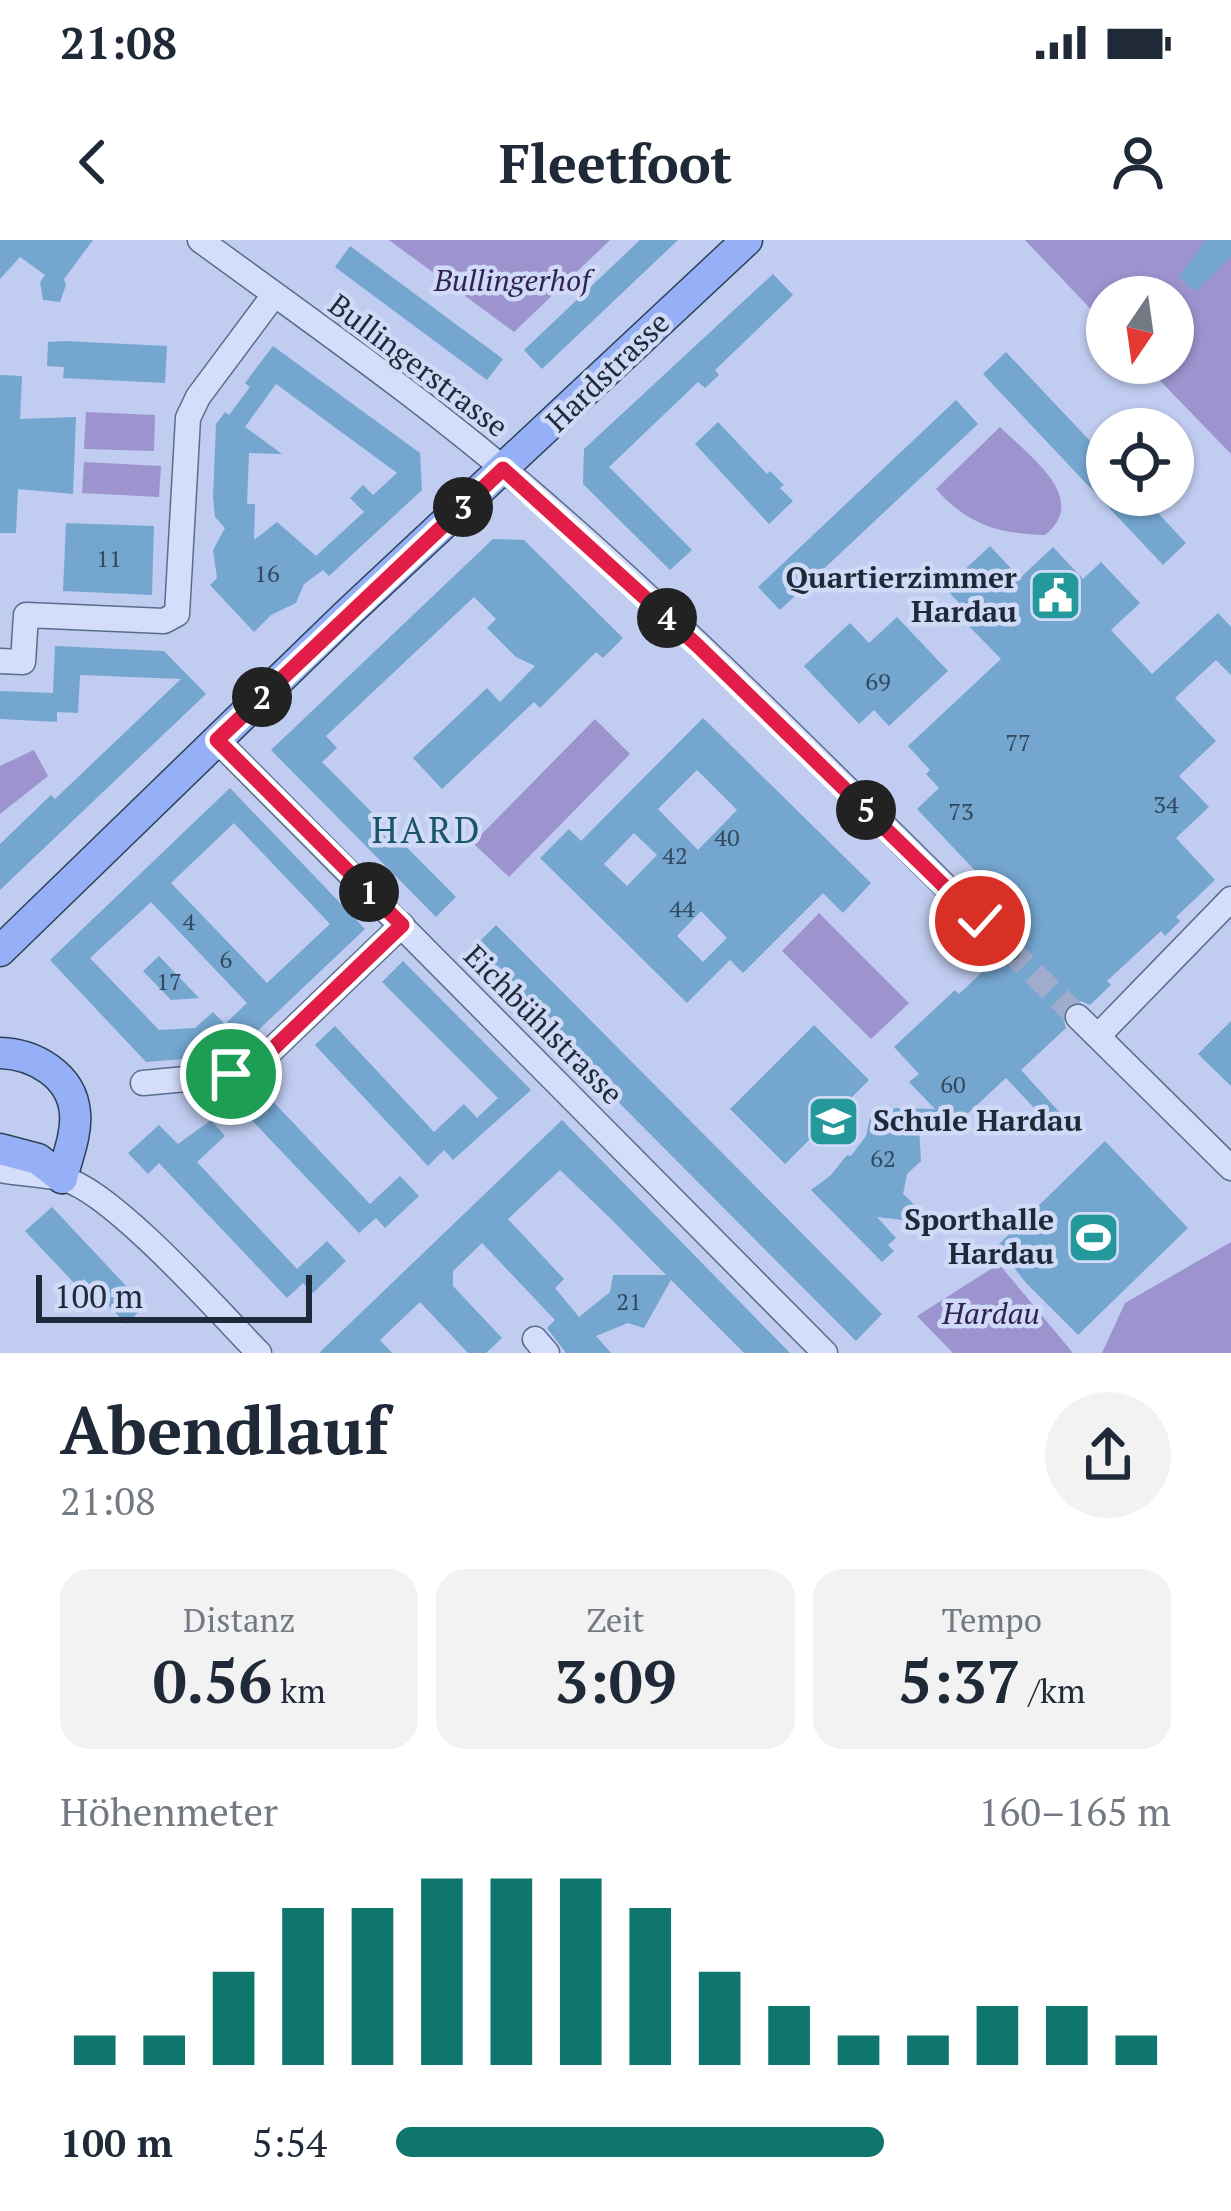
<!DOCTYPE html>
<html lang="de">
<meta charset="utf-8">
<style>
:root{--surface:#fff;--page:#f2f2f3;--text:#1f2937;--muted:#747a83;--accent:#0f766e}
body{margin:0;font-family:"PT Serif",serif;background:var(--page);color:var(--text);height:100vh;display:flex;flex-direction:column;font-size:45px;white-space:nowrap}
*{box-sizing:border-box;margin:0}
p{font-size:39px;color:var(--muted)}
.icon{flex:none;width:66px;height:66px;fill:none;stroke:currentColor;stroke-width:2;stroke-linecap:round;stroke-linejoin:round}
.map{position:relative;height:1113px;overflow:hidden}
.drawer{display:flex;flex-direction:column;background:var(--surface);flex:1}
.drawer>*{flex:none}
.needle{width:78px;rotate:193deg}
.tools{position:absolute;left:1086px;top:36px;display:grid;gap:24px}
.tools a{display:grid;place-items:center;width:108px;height:108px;border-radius:50%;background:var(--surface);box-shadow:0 3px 9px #0004;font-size:60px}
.scale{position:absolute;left:36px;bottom:30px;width:276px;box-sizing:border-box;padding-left:12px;border:6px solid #1c2a39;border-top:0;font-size:33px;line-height:42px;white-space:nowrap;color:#1c2a39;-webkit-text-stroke:9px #d0daf7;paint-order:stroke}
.pin{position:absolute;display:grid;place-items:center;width:102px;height:102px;color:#fff;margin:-51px;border:6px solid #fff;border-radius:50%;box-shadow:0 3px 12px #0007}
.km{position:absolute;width:60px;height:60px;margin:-30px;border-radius:50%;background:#222;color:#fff;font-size:33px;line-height:60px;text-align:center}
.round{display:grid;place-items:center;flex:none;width:126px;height:126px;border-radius:63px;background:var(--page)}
.headline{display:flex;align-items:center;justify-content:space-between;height:204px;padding:0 60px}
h1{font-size:66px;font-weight:600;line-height:90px}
.metrics{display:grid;grid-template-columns:repeat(3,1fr);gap:18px;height:204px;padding:12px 60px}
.metrics div{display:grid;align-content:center;border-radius:30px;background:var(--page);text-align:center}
.metrics b{font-size:60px;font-weight:600}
.metrics small{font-size:33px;font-weight:400}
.metrics p{font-size:33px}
.chart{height:336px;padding:24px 60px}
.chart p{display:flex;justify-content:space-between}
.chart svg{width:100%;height:216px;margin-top:12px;stroke:var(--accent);stroke-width:6}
ul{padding:0 60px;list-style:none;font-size:39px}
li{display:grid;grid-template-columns:192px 144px 1fr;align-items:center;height:90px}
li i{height:30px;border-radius:15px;background:var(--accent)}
.status{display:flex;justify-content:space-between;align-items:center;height:84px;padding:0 60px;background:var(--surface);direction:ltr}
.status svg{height:33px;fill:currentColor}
header{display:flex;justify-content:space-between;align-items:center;height:156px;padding:0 60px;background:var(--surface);font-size:54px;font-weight:600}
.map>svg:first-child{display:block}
.green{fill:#9c93cf}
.building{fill:#74a6d0;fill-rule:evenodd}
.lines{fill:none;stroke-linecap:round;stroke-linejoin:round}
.minor-tunnel{stroke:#9faccb;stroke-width:24;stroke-dasharray:24 12;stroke-linecap:butt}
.minor-casing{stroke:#576d8a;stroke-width:27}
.major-casing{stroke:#2c4157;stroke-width:33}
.minor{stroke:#d4defa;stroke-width:24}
.major{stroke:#95b0f6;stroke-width:30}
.route-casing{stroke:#fff;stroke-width:24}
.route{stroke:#e11d48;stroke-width:15}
.labels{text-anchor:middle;stroke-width:9;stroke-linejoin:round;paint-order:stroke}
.number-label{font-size:24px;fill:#32495f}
.park-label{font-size:30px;font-style:italic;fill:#312256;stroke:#d0daf7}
.street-label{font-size:30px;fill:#1c2a39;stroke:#d0daf7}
.poi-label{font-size:30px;font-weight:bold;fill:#1c2a39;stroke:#d0daf7;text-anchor:end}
.quarter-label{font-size:36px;letter-spacing:3px;fill:#195468;stroke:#d0daf7}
</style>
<div class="status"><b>21:08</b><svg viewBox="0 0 49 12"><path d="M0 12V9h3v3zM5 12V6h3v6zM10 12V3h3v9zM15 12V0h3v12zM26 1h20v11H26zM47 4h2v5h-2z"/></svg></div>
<header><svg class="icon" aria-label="back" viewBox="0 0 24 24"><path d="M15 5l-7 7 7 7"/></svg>Fleetfoot<svg class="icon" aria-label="person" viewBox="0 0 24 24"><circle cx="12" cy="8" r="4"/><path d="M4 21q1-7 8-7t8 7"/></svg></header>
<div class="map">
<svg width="1231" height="1113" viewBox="0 0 1231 1113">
<rect width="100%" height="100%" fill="#c0ccf0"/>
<!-- green -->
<g class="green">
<polygon points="389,0 610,0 514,92"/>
<polygon points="1025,0 1231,0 1231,214 1143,123 1173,123 1173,57 1107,57 1107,86"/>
<polygon points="86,172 155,175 154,211 84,209"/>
<path d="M1000 187C1028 215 1091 258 1045 295 998 294 967 284 936 249Z"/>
<polygon points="84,222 161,226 159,257 82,253"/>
<polygon points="595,479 630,514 509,637 473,603"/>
<polygon points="34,510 48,536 0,574 0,526"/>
<polygon points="819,673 909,763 871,799 782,711"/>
<polygon points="1231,1002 1231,1113 1102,1113 1125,1063"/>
<polygon points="999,1024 1073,1113 953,1113 917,1076"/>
</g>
<!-- building -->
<g class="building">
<polygon points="0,0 93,0 64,39 66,45 60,62 43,60 40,42 45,35 20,17 0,39"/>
<polygon points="640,0 678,0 542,129 524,110"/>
<polygon points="1206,0 1231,0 1231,17 1195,52 1179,36"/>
<polygon points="350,6 503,119 487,140 335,27"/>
<polygon points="773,34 793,55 715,130 719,135 705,148 698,142 609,227 692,310 670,330 583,244 584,209"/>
<polygon points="65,101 167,106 165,143 63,138 64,127 47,126 48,102"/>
<path d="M273 106 420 213 422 250 329 336 323 330 304 344 296 363 271 375 254 392 210 345 217 338 213 310 225 288 215 277 213 257 216 184 225 172 229 175 250 147 245 143ZM276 144 397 233 373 255 363 245 350 258 364 272 316 316 277 282 254 300 255 264H247L249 213 282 214 245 187Z"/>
<polygon points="1006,112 1107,219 1107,255 1141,255 1186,303 1163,325 983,134"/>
<polygon points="0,135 22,136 20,179 76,177 73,254 18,249 16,293 0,293"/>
<polygon points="956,160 978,184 780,370 758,347"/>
<polygon points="718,182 767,234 770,231 784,245 780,248 793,261 769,284 695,204"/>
<polygon points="66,283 154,286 152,355 63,351"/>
<polygon points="493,299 524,300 623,398 603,418 596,412 540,468 534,462 442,549 413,518 487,448 500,462 535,426 516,417 487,388 496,379 474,357 326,496 337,508 322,522 456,657 436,677 271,510"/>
<polygon points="990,306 1020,338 1053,307 1083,339 1101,322 1140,363 1111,390 1152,434 1218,373 1231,387 1231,435 1216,420 1175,458 1216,501 1179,536 1209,567 1176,598 1215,640 1176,677 1180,681 1165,696 1161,691 1107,741 1111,745 1090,765 1081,761 1067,765 1062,774 1066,788 1021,830 1063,876 1052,887 1006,838 952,888 937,872 919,888 921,921 907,934 903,954 915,965 904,972 903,980 877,977 896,998 888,1005 894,1011 882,1022 811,950 831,935 847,915 851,916 866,896 871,873 884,887 887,874 892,875 894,868 935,869 909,842 919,834 894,807 955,750 959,754 996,719 1005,724 1019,720 1024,711 1020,697 1029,688 917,569 939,548 926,534 930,530 908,506 1001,419 964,381 970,375 945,348"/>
<polygon points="897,377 948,431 889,486 874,470 859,484 804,426 850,383 869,403"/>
<polygon points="55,406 164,411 206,454 0,650 0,604 51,555 55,559 181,439 80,435 78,473 57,472 57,482 0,479 0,451 53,453"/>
<path d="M703 478 871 643 843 673 823 653 743 733 730 720 687 763 540 618 569 589 581 601ZM697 530 737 570 698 610 658 569ZM634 593 657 615 627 646 604 624ZM701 671 727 698 703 722 677 696Z"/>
<path d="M230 548 365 689 232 815 146 822 50 720ZM234 583 330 684 267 743 171 643ZM151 662 247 763 225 784 213 772 195 788 159 790 90 718Z"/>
<polygon points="496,685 882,1074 856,1101 469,712"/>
<polygon points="159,716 199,758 171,760 143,731"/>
<polygon points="403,721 531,850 453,920 444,910 428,926 315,805 335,786 434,892 464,864 477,878 498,858 382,742"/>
<polygon points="1231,781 1231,846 1198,814"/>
<polygon points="814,785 869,840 785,924 730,869"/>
<polygon points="265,853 370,964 400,936 419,956 385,988 376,978 359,993 244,872"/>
<polygon points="211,880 225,896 197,922 297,1029 327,1001 346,1021 313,1053 303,1043 287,1058 159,923 148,934 128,913 159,885 178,904"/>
<path d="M562 880 790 1113H744L671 1040 644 1088 628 1083 596 1096 611 1113H566L547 1088 555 1080 482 1003 453 1031V1046L502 1098 486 1113H468L420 1062 380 1100 392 1113H319ZM560 930 611 979 666 1035H613L610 1052 579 1077 555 1048 564 1039 508 979Z"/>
<polygon points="1105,901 1188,988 1078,1095 1026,1043 997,1006"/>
<polygon points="52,967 145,1066 126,1084 84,1039 77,1046 25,991"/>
</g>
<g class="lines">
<!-- minor-tunnel -->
<polyline class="minor-tunnel" points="1008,708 1078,777"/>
<defs>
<g id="minor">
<path d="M200 0C315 84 433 166 540 260 703 401 854 557 1008 708"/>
<polyline points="0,421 23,422 26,375 164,381 177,374 188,178 198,157 274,55"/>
<polyline points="217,500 825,1113"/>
<polyline points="1078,777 1231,928"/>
<polyline points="1098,796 1231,659"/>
<polyline points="143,843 240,834 255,826 402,685"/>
<path d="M0 930C20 934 45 934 64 939 113 952 220 1073 259 1113"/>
<polyline points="535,1099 547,1113"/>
</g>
<g id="major">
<polyline points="0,711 346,375 747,0"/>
<path d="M0 813C34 814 72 835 75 873 77 894 67 918 62 938"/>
<polyline points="0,909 38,919 62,938"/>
</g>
</defs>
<!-- minor casing -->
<use href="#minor" class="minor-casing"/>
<!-- major casing -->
<use href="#major" class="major-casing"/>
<!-- minor -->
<use href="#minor" class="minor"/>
<!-- major -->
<use href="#major" class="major"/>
</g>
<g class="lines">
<defs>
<polyline id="route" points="231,834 255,826 402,685 217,500 503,229 698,406 980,681"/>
</defs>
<!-- route casing -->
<use href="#route" class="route-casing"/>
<!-- route -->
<use href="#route" class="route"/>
</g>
<!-- icons -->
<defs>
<symbol id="civic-square" viewBox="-11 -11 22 22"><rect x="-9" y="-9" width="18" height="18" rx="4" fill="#24999c" stroke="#d0daf7"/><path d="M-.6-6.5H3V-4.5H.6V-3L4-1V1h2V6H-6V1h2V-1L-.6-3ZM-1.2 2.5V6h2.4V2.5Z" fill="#fff"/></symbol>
<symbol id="school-square" viewBox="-11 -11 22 22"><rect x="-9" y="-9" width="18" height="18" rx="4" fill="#24999c" stroke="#d0daf7"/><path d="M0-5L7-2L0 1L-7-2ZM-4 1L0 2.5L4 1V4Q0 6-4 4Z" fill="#fff"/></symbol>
<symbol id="stadium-square" viewBox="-11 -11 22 22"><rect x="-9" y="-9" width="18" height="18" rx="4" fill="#24999c" stroke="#d0daf7"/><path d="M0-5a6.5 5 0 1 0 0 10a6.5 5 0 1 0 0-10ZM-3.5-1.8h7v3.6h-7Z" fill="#fff"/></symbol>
</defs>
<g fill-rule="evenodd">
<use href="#civic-square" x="1026" y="326" width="59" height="59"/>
<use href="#school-square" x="804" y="852" width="59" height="59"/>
<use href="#stadium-square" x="1064" y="968" width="59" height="59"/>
</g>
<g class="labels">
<!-- number labels -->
<g class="number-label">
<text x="109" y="327">11</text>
<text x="267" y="342">16</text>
<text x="878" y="450">69</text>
<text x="1018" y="511">77</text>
<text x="1166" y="573">34</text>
<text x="961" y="580">73</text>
<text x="727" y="606">40</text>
<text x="675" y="624">42</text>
<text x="682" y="677">44</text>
<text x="189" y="690">4</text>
<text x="226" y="728">6</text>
<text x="169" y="750">17</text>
<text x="953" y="853">60</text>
<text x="883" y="927">62</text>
<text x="629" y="1070">21</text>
</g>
<!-- park labels -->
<g class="park-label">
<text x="512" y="51">Bullingerhof</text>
<text x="991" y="1084">Hardau</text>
</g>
<!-- street labels -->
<g class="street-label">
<text transform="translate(418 126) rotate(37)" y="10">Bullingerstrasse</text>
<text transform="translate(608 132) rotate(-44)" y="10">Hardstrasse</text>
<text transform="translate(543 785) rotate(45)" y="10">Eichbühlstrasse</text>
</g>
<!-- poi labels -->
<g class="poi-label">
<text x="1017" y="348">Quartierzimmer<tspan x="1017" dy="34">Hardau</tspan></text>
<text x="873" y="891" text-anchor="start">Schule Hardau</text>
<text x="1054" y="990">Sporthalle<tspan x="1054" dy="34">Hardau</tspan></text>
</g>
<!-- quarter labels -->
<g class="quarter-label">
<text x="427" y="603">HARD</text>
</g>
</g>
</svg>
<div class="tools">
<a><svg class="needle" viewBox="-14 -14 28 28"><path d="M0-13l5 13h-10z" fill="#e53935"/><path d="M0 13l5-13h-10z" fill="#747a83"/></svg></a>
<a><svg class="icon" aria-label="locate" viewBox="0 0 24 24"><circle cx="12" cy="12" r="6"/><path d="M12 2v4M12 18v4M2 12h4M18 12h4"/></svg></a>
</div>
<div class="scale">100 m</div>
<div class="pin" style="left:231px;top:834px;background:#1e9e55"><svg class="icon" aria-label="arrive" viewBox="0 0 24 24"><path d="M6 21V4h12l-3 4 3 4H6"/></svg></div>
<div class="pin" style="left:980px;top:681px;background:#d93025"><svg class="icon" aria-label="check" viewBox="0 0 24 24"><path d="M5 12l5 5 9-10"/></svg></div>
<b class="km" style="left:369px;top:652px">1</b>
<b class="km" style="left:262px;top:457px">2</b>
<b class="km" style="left:463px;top:267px">3</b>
<b class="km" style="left:667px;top:378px">4</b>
<b class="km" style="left:866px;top:570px">5</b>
</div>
<section class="drawer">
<div class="headline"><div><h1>Abendlauf</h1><p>21:08</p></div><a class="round"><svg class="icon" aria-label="share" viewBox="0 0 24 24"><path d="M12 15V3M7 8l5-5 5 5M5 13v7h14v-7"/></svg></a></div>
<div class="metrics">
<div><p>Distanz</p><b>0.56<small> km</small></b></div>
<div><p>Zeit</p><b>3:09</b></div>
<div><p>Tempo</p><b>5:37<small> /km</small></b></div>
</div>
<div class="chart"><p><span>Höhenmeter</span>160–165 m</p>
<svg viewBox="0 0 160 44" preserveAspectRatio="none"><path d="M5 44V38M15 44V38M25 44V25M35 44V12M45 44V12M55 44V6M65 44V6M75 44V6M85 44V12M95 44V25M105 44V32M115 44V38M125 44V38M135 44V32M145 44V32M155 44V38"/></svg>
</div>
<ul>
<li><b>100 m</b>5:54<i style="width:63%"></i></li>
</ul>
</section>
